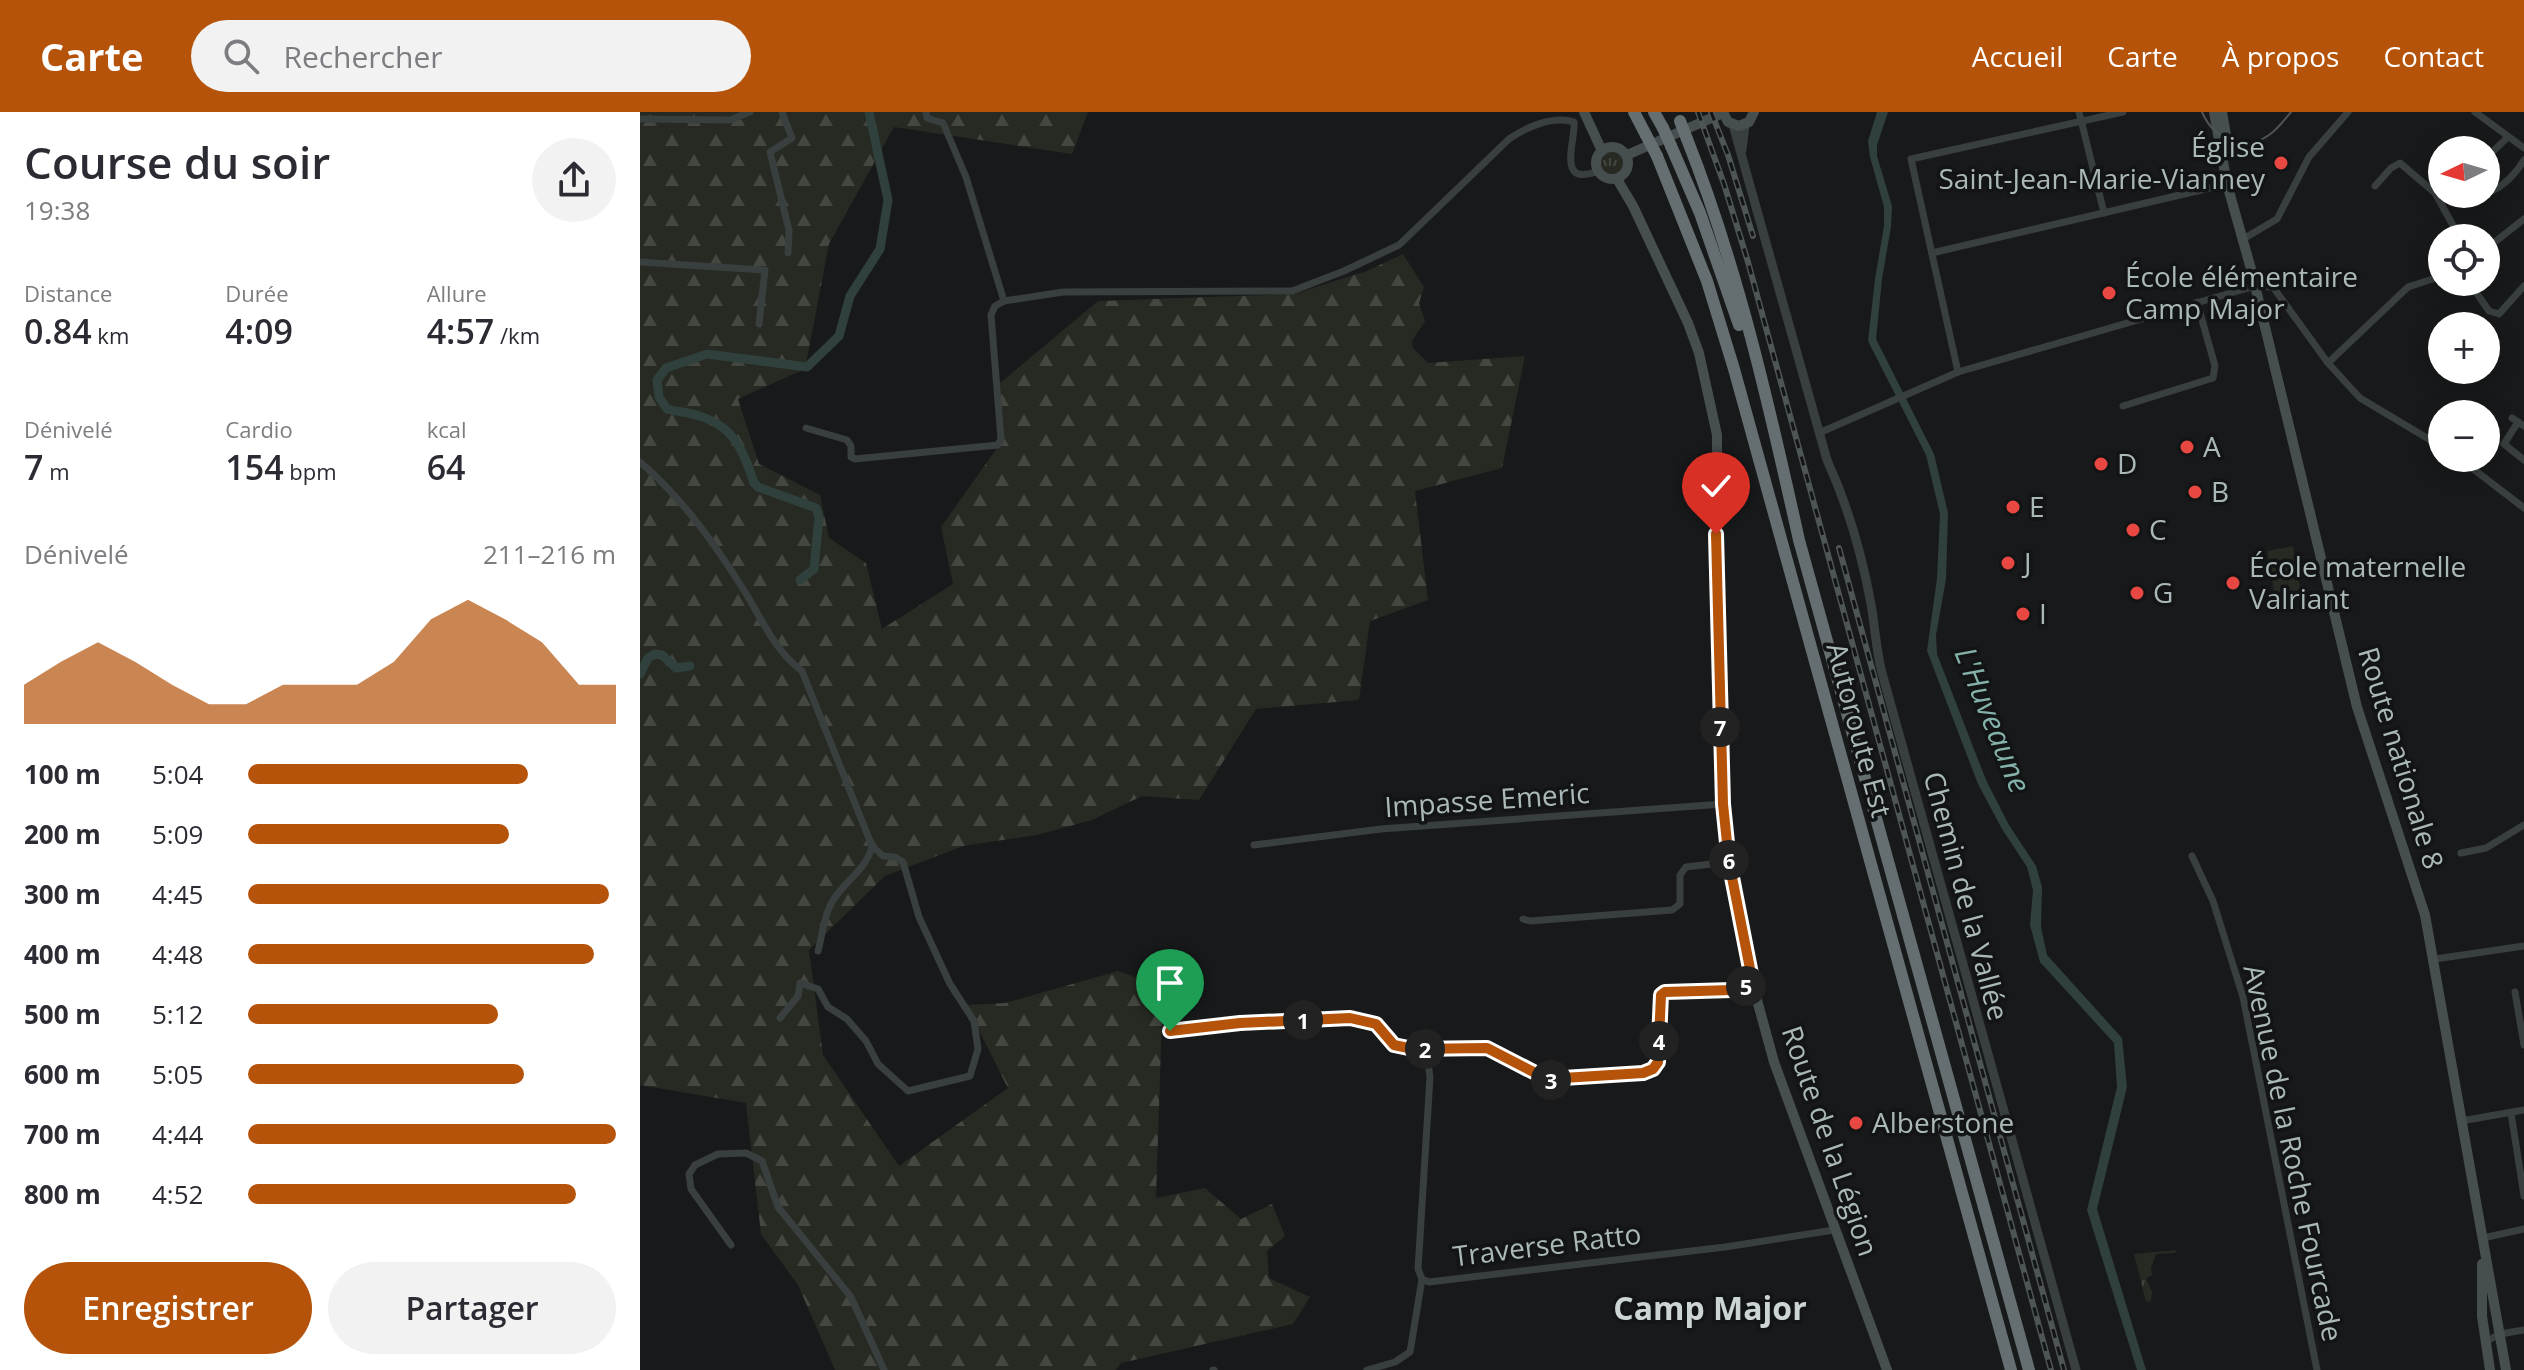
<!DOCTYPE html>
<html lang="fr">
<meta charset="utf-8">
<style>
:root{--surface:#fff;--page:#f2f2f3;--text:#2b2b33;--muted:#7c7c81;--accent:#b45309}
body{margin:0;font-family:"Open Sans",sans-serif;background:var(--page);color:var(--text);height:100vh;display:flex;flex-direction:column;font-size:30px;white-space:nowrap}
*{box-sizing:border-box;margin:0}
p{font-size:26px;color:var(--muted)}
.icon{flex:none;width:44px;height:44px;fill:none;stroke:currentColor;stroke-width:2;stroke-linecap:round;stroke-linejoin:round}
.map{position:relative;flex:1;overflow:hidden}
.sheet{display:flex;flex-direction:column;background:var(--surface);width:640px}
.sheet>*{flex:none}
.needle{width:52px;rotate:265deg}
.controls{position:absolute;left:1788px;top:24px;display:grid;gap:16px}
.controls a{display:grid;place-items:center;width:72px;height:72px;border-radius:50%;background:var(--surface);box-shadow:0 4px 20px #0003;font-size:40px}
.pin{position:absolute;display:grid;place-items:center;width:68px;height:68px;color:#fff;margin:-82px -34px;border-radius:50% 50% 50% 0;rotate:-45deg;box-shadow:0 0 8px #0007}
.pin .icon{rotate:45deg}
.km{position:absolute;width:40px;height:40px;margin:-20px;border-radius:50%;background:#222;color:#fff;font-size:22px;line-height:40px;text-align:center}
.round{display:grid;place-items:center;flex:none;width:84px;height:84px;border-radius:42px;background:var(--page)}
.headline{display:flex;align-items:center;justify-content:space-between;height:136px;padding:0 24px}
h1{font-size:44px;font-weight:600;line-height:60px}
.figures{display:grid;grid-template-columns:repeat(3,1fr);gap:12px;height:136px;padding:8px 24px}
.figures div{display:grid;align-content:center}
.figures b{font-size:34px;font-weight:600}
.figures small{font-size:22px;font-weight:400}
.figures p{font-size:22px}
.chart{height:224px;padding:16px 24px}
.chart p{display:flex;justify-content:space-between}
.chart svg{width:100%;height:144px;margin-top:8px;fill:var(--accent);opacity:.7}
.primary-button{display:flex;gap:16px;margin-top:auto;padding:16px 24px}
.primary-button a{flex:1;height:92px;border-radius:48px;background:var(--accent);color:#fff;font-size:32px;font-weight:600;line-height:92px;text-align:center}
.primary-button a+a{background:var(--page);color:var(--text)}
ul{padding:0 24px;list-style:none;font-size:26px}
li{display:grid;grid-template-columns:128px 96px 1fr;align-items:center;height:60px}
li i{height:20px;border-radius:10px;background:var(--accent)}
header{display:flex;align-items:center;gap:48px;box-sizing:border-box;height:112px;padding:0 40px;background:var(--accent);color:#fff}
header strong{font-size:38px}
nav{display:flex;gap:44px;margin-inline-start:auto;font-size:28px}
.search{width:560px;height:72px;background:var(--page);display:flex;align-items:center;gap:20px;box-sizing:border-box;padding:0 28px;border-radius:44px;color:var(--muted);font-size:30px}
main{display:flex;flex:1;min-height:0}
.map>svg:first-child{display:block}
.grass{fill:url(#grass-tufts)}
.forest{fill:url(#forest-firs)}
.park{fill:#262a22}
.water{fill:#30403d}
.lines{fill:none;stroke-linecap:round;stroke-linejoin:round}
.canal{stroke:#30403d;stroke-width:9}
.minor{stroke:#393e3f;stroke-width:7}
.tertiary{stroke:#393e3f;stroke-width:9}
.secondary{stroke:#474e4f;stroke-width:10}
.motorway{stroke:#656e70;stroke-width:12}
.tram{stroke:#4e5556;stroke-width:2}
.rail-casing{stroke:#4e5556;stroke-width:6}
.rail{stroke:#131415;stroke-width:3;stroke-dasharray:9;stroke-linecap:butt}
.motorway-bridge{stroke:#656e70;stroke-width:12}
.route-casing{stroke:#fff;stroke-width:16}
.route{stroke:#b45309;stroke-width:10}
.poi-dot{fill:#e94741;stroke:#131415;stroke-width:3}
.labels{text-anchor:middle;stroke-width:7;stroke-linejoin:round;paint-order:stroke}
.poi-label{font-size:28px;fill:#abb8b9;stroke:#131415;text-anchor:start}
.street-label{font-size:28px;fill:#abb8b9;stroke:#131415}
.water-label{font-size:30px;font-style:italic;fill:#84b2ab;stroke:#131415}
.quarter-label{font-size:32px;font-weight:bold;fill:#ccd4d5;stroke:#131415}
</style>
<header>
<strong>Carte</strong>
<div class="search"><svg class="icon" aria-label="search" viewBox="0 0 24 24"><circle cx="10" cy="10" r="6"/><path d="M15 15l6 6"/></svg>Rechercher</div>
<nav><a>Accueil</a><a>Carte</a><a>À propos</a><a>Contact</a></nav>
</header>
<main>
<section class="sheet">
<div class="headline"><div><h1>Course du soir</h1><p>19:38</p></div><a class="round"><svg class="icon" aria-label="share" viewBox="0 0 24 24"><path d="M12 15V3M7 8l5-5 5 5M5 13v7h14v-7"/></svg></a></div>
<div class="figures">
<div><p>Distance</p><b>0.84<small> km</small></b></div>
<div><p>Durée</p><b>4:09</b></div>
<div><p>Allure</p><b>4:57<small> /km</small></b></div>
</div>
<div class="figures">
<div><p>Dénivelé</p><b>7<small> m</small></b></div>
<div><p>Cardio</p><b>154<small> bpm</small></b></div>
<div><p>kcal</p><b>64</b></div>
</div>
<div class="chart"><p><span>Dénivelé</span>211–216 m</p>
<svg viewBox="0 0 160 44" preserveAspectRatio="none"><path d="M0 44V32L10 25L20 19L30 25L40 32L50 38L60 38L70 32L80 32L90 32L100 25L110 12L120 6L130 12L140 19L150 32L160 32V44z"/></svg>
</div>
<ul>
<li><b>100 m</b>5:04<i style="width:76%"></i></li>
<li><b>200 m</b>5:09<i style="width:71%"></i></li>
<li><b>300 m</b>4:45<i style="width:98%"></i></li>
<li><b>400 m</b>4:48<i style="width:94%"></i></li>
<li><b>500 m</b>5:12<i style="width:68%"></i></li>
<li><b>600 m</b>5:05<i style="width:75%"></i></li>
<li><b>700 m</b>4:44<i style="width:100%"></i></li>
<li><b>800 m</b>4:52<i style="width:89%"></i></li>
</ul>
<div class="primary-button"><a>Enregistrer</a><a>Partager</a></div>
</section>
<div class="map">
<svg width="1884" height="1258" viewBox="0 0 1884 1258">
<defs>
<pattern id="grass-tufts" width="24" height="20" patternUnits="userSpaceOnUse" patternTransform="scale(2)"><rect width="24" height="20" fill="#262a22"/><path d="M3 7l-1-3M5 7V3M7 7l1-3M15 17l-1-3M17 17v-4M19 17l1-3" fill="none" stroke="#434740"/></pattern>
<pattern id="forest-firs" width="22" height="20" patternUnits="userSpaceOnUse" patternTransform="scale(2)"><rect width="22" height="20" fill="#262a22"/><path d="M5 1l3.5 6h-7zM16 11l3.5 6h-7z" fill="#434740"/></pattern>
</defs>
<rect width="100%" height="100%" fill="#18191a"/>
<!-- grass -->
<g class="grass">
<circle cx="972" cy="51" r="11"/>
<polygon points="1536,1138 1535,1141 1516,1142 1511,1156 1512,1163 1506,1166 1512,1180 1511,1189 1506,1190 1494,1142"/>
</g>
<!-- forest -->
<polygon class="forest" points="0,0 448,0 432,42 254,15 189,132 165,257 98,287 119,352 180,383 189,426 226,451 242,517 313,472 301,415 362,329 360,271 458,189 654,182 727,159 763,142 784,175 779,191 785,209 772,229 773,236 788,251 885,244 862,356 775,379 788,488 730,509 719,588 616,597 559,688 502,684 452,708 397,723 323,734 245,764 169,838 183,943 259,1054 368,976 326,893 365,891 478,859 523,875 516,1086 565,1076 601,1107 632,1092 645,1124 627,1139 629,1166 670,1185 653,1212 481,1251 476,1258 195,1258 158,1173 121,1122 106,991 0,973"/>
<!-- park -->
<polygon class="park" points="1653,434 1662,487 1636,491 1627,439"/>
<!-- water -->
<polygon class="water" points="1237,0 1248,0 1237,33 1237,44 1252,94 1251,115 1242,167 1236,227 1294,342 1308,401 1306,467 1296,523 1297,542 1346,668 1369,713 1396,754 1402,775 1401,815 1407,843 1482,926 1487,975 1457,1097 1506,1258 1497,1258 1447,1098 1477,975 1474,931 1400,850 1390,813 1393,778 1387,755 1362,717 1338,672 1287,539 1297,466 1300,402 1286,343 1228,229 1235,167 1244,114 1244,95 1230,45 1228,29"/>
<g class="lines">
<!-- canal -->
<g class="canal">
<path d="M160 468 174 457 179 405 176 396 118 375 114 371C104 340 94 314 59 304 49 300 37 300 27 297L19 285 17 268 26 256 67 242 167 255 199 224 210 184 240 137 248 88 229 0"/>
<polyline points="0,562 8,546 15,542 22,543 36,556 50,554"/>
</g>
<!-- minor -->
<g class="minor">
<polyline points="142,0 152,26 130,40 149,118 148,141"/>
<polyline points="286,0 287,6 303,11 326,65 364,189"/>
<polyline points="1439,0 1464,101"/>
<polyline points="1835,0 1884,36"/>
<polyline points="0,7 90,8 110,0"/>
<polyline points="1846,46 1868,25"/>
<polyline points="1735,74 1751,56 1760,51 1795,81 1820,126"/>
<path d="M1846 81C1862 77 1876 61 1884 48"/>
<polyline points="1603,127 1637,107 1669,45 1708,0"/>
<polyline points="1846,137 1884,107"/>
<polyline points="1292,141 1587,72"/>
<polyline points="0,150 125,158 119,212"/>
<polyline points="1829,170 1849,199 1859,202 1884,174"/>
<polyline points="1688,251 1768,175 1802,164"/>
<polyline points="1318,260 1271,47 1483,0"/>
<polyline points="1483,294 1573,266 1575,254 1557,190"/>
<polyline points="1872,306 1884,314"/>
<polyline points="1878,310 1864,332 1884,348"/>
<path d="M166 316 207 328 211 334V345L215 347 358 333 361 327 351 203 355 194 364 189 423 180 652 179 704 159 759 133 869 27C887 15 913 3 934 10 936 28 915 76 958 59"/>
<polyline points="1179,321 1318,260 1615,174 1633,175 1688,251 1720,286 1802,335"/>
<polyline points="1819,346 1884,396"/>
<path d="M0 350C43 387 75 432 105 480 123 509 134 538 162 559L232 734 243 744 255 745 263 750 279 805 310 872 334 909 338 937 330 964 268 979 238 952 226 929 207 907 188 895 178 877 160 871 158 884 140 906"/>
<polyline points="614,733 741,717 1083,692"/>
<polyline points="1821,741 1846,736 1884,713"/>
<polyline points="1552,744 1573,789 1603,885 1677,1258"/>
<polyline points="883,807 890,809 1032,798 1040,792 1040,763 1046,755 1089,750"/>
<path d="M178 839C182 824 184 803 192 790 204 769 226 759 232 734"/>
<polyline points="1795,847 1884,834"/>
<polyline points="1875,880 1884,933"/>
<path d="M530 919 600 911 725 907C738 911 741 920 749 929 765 944 787 929 790 965L778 1157 782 1167 789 1170 1085 1135 1194 1118"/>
<polyline points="774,937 847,936 907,967 915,968 1003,961 1013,957 1018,950 1021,883 1025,880 1092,878 1113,872"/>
<polyline points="1871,1001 1884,1084"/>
<polyline points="1821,1009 1884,998"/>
<polyline points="1843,1126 1884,1117"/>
<polyline points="91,1133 51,1077 49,1062 55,1053 78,1042 106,1041 122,1049 138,1095 211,1185 244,1258"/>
<polyline points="1845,1230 1860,1222 1884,1218"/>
<polyline points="573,1258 574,1258"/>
<polyline points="727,1258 755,1250 770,1240 782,1167"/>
</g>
<!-- tertiary -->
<g class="tertiary">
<path d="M1093 13 1187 348C1208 394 1222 443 1231 492 1235 515 1236 538 1242 561L1436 1258"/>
<polyline points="1102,38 1105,13"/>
</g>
<!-- secondary -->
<g class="secondary">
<polyline points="944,0 962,39"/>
<polyline points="1083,0 1088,10 1099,14 1109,10 1114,0"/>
<polyline points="1574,0 1587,72 1611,157 1717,595 1785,803 1866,1258"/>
<polyline points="1582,0 1588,35"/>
<circle cx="972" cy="51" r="16"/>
<polyline points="987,43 1083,1"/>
<polyline points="977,67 993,94 1048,211 1059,241 1077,323 1077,490 1083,692 1089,750 1111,866 1134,950 1247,1258"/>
<polyline points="1842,1152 1842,1204 1850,1258"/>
</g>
<!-- motorway -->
<g class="motorway">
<polyline points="994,0 1006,23"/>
<polyline points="1014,0 1023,16"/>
<path d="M1047 27C1098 156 1129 293 1159 428L1389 1258"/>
<polyline points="1031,34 1060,101 1099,213"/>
<polyline points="1017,44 1067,169 1094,257 1371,1258"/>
</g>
<!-- tram -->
<path class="tram" d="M1562 0C1573 26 1604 41 1629 23 1638 17 1644 8 1651 0"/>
<defs>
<g id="rail">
<polyline points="1058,0 1084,72 1108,150 1411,1258"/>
<polyline points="1071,0 1088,43 1113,124"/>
<polyline points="1199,436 1424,1258"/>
</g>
</defs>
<!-- rail casing -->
<use href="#rail" class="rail-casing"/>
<!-- rail -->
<use href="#rail" class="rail"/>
<!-- motorway-bridge -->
<g class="motorway-bridge">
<polyline points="1040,9 1047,27"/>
<polyline points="1023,16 1031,34"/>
<polyline points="1006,23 1017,44"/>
</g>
</g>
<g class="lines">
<defs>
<polyline id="route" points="530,919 600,911 710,906 736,912 754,933 773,937 847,936 907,967 1003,961 1013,957 1018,950 1021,883 1025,880 1092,878 1113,872 1089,750 1083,692 1076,422"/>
</defs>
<!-- route casing -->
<use href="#route" class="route-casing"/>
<!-- route -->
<use href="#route" class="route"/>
</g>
<!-- markers -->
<g class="poi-dot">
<circle cx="1641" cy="51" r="8"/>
<circle cx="1469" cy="181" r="8"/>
<circle cx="1547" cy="335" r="8"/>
<circle cx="1461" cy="352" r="8"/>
<circle cx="1555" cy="380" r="8"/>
<circle cx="1373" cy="395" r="8"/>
<circle cx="1493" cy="418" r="8"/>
<circle cx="1368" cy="451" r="8"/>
<circle cx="1593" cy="471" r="8"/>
<circle cx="1497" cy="481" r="8"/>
<circle cx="1383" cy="502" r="8"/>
<circle cx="1216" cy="1011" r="8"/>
</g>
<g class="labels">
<!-- poi labels -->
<g class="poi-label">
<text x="1625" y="45" text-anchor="end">Église<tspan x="1625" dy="32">Saint-Jean-Marie-Vianney</tspan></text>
<text x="1485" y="175">École élémentaire<tspan x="1485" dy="32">Camp Major</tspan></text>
<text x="1563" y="345">A</text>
<text x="1477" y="362">D</text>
<text x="1571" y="390">B</text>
<text x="1389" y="405">E</text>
<text x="1509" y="428">C</text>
<text x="1384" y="461">J</text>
<text x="1609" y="465">École maternelle<tspan x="1609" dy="32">Valriant</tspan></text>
<text x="1513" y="491">G</text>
<text x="1399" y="512">I</text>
<text x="1232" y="1021">Alberstone</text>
</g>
<!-- street labels -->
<g class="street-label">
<text transform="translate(1219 618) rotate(75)" y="10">Autoroute Est</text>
<text transform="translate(1761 646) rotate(73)" y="10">Route nationale 8</text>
<text transform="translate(847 688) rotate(-4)" y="10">Impasse Emeric</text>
<text transform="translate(1326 784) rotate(75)" y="10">Chemin de la Vallée</text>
<text transform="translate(1190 1029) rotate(71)" y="10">Route de la Légion</text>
<text transform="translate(1653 1041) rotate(78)" y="10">Avenue de la Roche Fourcade</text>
<text transform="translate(907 1133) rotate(-7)" y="10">Traverse Ratto</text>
</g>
<!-- water labels -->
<g class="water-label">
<text transform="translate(1352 608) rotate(68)" y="10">L'Huveaune</text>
</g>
<!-- quarter labels -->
<g class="quarter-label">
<text x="1070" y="1208">Camp Major</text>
</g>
</g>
</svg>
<div class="controls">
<a><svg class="needle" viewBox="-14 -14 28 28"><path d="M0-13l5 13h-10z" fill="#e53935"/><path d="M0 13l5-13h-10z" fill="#7c7c81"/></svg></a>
<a><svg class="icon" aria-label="locate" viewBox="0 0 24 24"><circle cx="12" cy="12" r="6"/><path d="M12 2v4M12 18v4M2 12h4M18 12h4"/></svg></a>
<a>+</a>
<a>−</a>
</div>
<div class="pin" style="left:530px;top:919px;background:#1e9e55"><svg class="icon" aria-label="arrive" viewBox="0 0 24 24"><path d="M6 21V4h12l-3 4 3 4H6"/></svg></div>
<div class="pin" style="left:1076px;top:422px;background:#d93025"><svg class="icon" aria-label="check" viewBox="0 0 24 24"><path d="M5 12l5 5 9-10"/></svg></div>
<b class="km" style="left:663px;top:908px">1</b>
<b class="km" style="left:785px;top:937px">2</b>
<b class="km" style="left:911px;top:968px">3</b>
<b class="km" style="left:1019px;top:929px">4</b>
<b class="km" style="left:1106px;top:874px">5</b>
<b class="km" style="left:1089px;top:748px">6</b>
<b class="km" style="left:1080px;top:615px">7</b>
</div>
</main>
